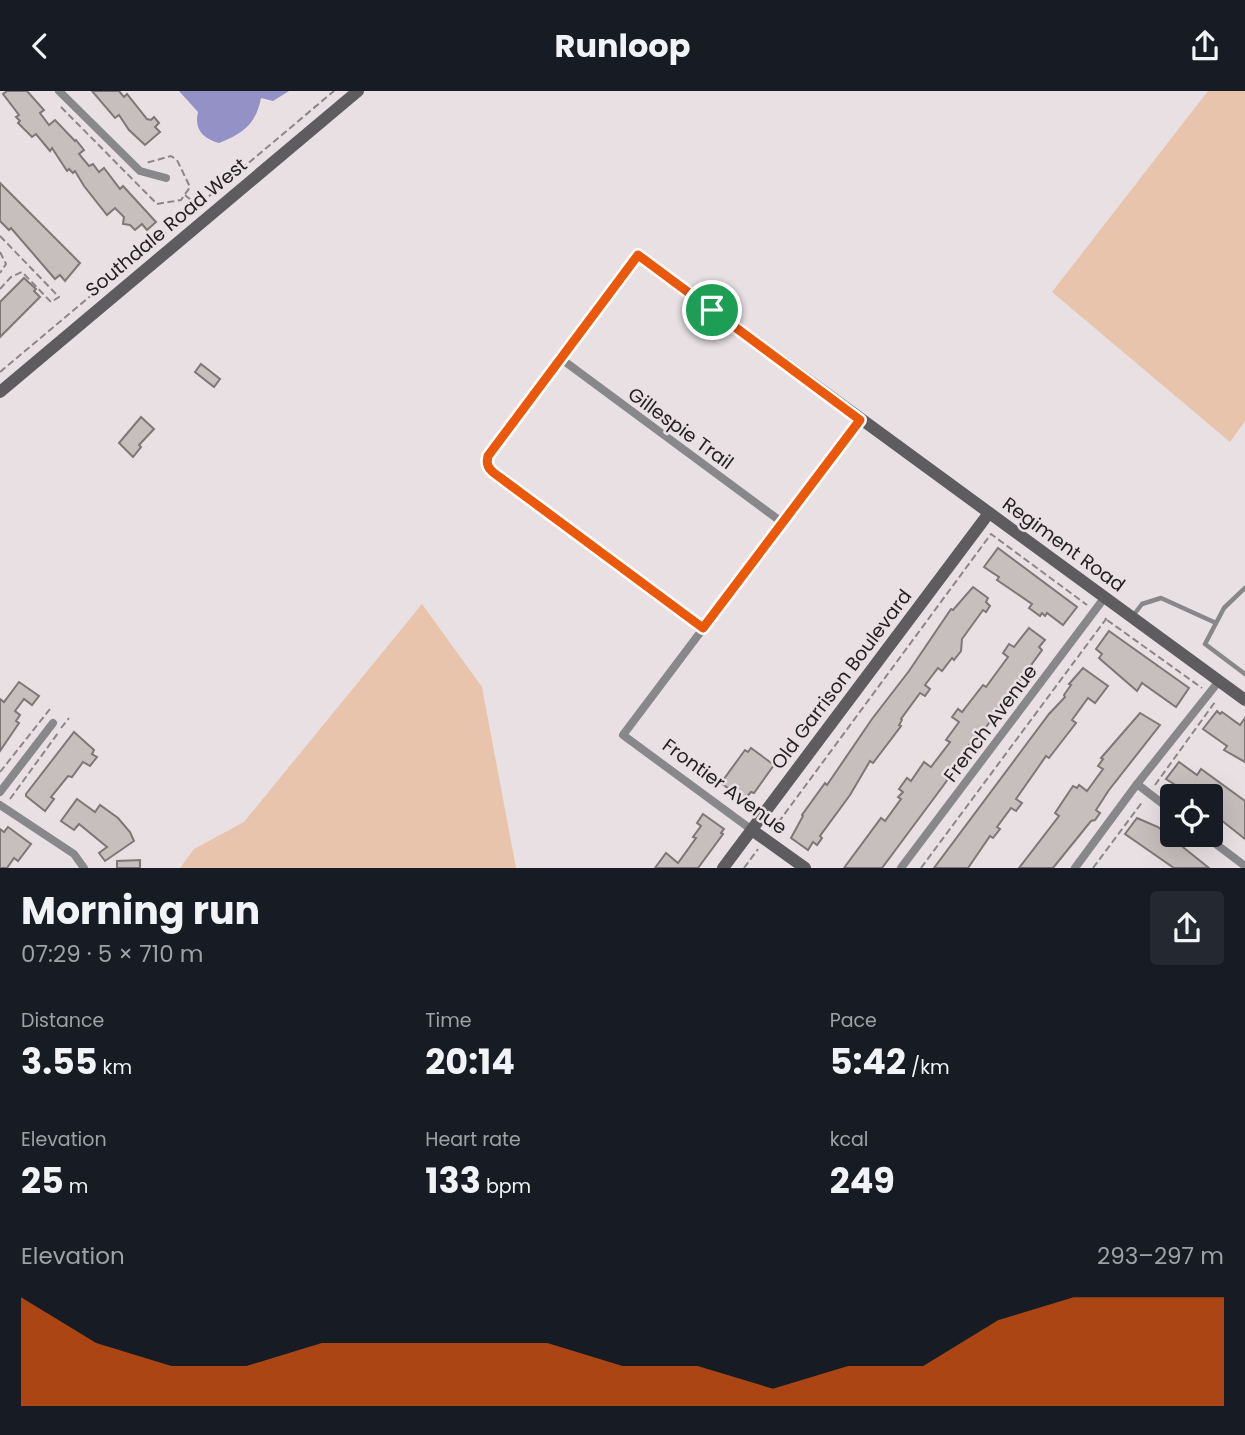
<!DOCTYPE html>
<meta charset="utf-8">
<style>
:root{--surface:#171b24;--page:#242831;--text:#f1f3f6;--muted:#9ea1a6;--accent:#ea580c}
body{margin:0;font-family:Poppins,sans-serif;background:var(--page);color:var(--text);height:100vh;display:flex;flex-direction:column;font-size:26px;white-space:nowrap}
*{box-sizing:border-box;margin:0}
p{font-size:23px;color:var(--muted)}
.icon{flex:none;width:38px;height:38px;fill:none;stroke:currentColor;stroke-width:2;stroke-linecap:round;stroke-linejoin:round}
.map{position:relative;height:777px;overflow:hidden}
.drawer{display:flex;flex-direction:column;background:var(--surface);flex:1}
.drawer>*{flex:none}
.tools{position:absolute;left:1160px;top:693px;display:grid;gap:14px}
.tools a{display:grid;place-items:center;width:63px;height:63px;border-radius:7px;background:var(--surface);box-shadow:0 7px 28px #0002;font-size:35px}
.pin{position:absolute;display:grid;place-items:center;width:60px;height:60px;color:#fff;margin:-30px;border:4px solid #fff;border-radius:50%;box-shadow:0 2px 7px #0007}
.round{display:grid;place-items:center;flex:none;width:74px;height:74px;border-radius:7px;background:var(--page)}
.summary{display:flex;align-items:center;justify-content:space-between;height:119px;padding:0 21px}
h1{font-size:38px;font-weight:700;line-height:52px}
.figures{display:grid;grid-template-columns:repeat(3,1fr);gap:10px;height:119px;padding:7px 21px}
.figures div{display:grid;align-content:center}
.figures b{font-size:35px;font-weight:700}
.figures small{font-size:19px;font-weight:400}
.figures p{font-size:19px}
.chart{height:196px;padding:14px 21px}
.chart p{display:flex;justify-content:space-between}
.chart svg{width:100%;height:126px;margin-top:7px;fill:var(--accent);opacity:.7}
header{display:flex;justify-content:space-between;align-items:center;height:91px;padding:0 21px;background:var(--surface);font-size:32px;font-weight:700}
.map>svg:first-child{display:block}
.green{fill:#e9c4ac}
.water{fill:#9391c6}
.building{fill:#c7bfbe;stroke:#7f7777;stroke-width:2}
.lines{fill:none;stroke-linecap:round;stroke-linejoin:round}
.path{stroke:#8c8689;stroke-width:2;stroke-dasharray:7 3.5;stroke-linecap:butt}
.lane{stroke:#888789;stroke-width:4.5}
.street{stroke:#888789;stroke-width:8}
.secondary{stroke:#5e5c5f;stroke-width:12}
.route-casing{stroke:#fff;stroke-width:14}
.route{stroke:#ea580c;stroke-width:9}
.labels{text-anchor:middle;stroke-width:5;stroke-linejoin:round;paint-order:stroke}
.street-label{font-size:19px;fill:#221f21;stroke:#e8e0e3}
</style>
<header><svg class="icon" aria-label="back" viewBox="0 0 24 24"><path d="M15 5l-7 7 7 7"/></svg>Runloop<svg class="icon" aria-label="share" viewBox="0 0 24 24"><path d="M12 15V3M7 8l5-5 5 5M5 13v7h14v-7"/></svg></header>
<div class="map">
<svg width="1245" height="777" viewBox="0 0 1245 777">
<rect width="100%" height="100%" fill="#e8e0e3"/>
<!-- green -->
<g class="green">
<polygon points="1208,0 1245,0 1245,330 1230,351 1052,201"/>
<polygon points="422,513 482,596 516,777 180,777 194,758 244,731"/>
</g>
<!-- water -->
<path class="water" d="M179 0H289L273 10 261 7C256 33 243 43 219 52 203 47 194 39 198 21Z"/>
<!-- building -->
<g class="building">
<polygon points="7,0 27,0 44,19 40,22 49,34 55,29 75,50 76,49 84,59 79,63 89,75 93,73 99,81 104,77 120,98 123,95 156,131 147,139 142,133 135,139 130,134 123,133 124,126 115,117 107,124 84,95 75,80 73,82 69,78 67,80 52,57 50,60 36,43 32,46 18,32 20,30 16,26 19,24 3,3"/>
<polygon points="92,0 119,0 124,6 127,3 147,28 151,29 154,26 159,32 155,36 160,41 145,54 129,39 119,24 115,27"/>
<polygon points="0,92 80,172 65,190 60,184 55,188 11,137 9,139 0,130"/>
<polygon points="24,187 36,198 34,200 40,206 0,246 0,211"/>
<polygon points="201,273 220,288 214,296 195,281"/>
<polygon points="141,326 154,338 139,354 141,356 133,366 119,352"/>
<polygon points="998,457 1077,516 1063,534 1047,522 1045,525 1042,522 1040,525 1029,517 1032,513 997,489 999,486 984,476"/>
<polygon points="973,496 988,507 986,511 990,515 986,521 983,519 962,548 961,560 954,569 952,567 942,580 938,577 925,594 930,598 925,605 920,602 901,628 902,629 899,634 901,635 873,672 870,670 850,704 820,745 822,747 817,754 813,751 808,759 791,747 803,725 802,724 825,692 827,694 872,628 909,580 951,518 953,519"/>
<polygon points="1029,537 1045,549 1039,556 1042,559 984,639 981,637 969,654 971,656 943,695 882,777 844,777 881,727 885,730 901,708 898,706 903,701 899,698 907,687 911,690 924,671 931,676 950,651 946,649 959,631 952,626 958,618 962,621 983,594 986,596 1008,566 1003,562 1009,553 1014,556"/>
<polygon points="1109,540 1189,597 1176,616 1142,592 1137,600 1099,567 1102,563 1096,558"/>
<polygon points="1083,577 1108,595 1095,612 1088,607 1072,629 1076,632 1049,667 1046,665 1016,708 1022,712 1016,720 1011,717 997,736 1000,738 993,747 990,745 968,777 934,777 1049,623 1065,606 1064,604 1071,594 1069,593"/>
<polygon points="19,591 39,605 32,614 24,608 15,620 20,624 16,630 19,632 0,660 0,608 4,611"/>
<polygon points="1217,620 1220,623 1222,621 1240,634 1245,627 1245,671 1224,659 1227,655 1203,638"/>
<polygon points="1140,622 1160,634 1109,699 1096,719 1100,722 1095,729 1091,730 1053,777 1019,777 1059,725 1055,722 1073,695 1077,697 1079,694 1087,700 1103,678 1098,675 1103,668 1101,667"/>
<polygon points="74,641 94,659 92,663 97,666 90,675 83,671 72,686 68,685 51,706 54,708 45,720 26,705 26,703"/>
<polygon points="751,657 774,674 754,702 751,701 744,709 721,692 745,659 748,661"/>
<polygon points="1179,671 1197,684 1201,678 1245,710 1245,748 1211,721 1211,705 1193,705 1166,688"/>
<polygon points="77,708 95,721 100,714 118,727 130,741 134,750 105,770 99,762 107,756 79,733 74,739 61,730"/>
<polygon points="703,723 724,738 721,742 723,743 698,777 655,777 666,762 678,772 696,747 693,746 701,735 697,732"/>
<polygon points="1137,727 1158,736 1209,777 1174,777 1125,743"/>
<polygon points="8,736 31,753 18,770 14,767 7,777 0,777 0,738 4,741"/>
<polygon points="140,769 140,777 117,777 117,770"/>
</g>
<g class="lines">
<!-- path -->
<g class="path">
<polyline points="61,16 157,113 181,109 190,96 177,69 171,65 146,72"/>
<polyline points="185,104 193,111"/>
<polyline points="0,145 59,206 51,211 22,181 11,186 0,198"/>
<polyline points="0,161 6,173 0,182"/>
<polyline points="0,281 334,0"/>
<polyline points="1107,529 1202,597"/>
<polyline points="61,637 69,627"/>
<polyline points="0,681 50,618"/>
<polyline points="1155,694 1215,611"/>
<polyline points="10,708 58,642"/>
<polyline points="772,740 991,443 1087,514"/>
<polyline points="744,777 758,758"/>
<polyline points="921,777 1106,528 1103,526"/>
<polyline points="1093,777 1143,710"/>
</g>
<!-- lane -->
<g class="lane">
<polyline points="1245,497 1224,517 1205,553 1245,583"/>
<polyline points="1132,526 1142,513 1161,507 1216,532"/>
</g>
<!-- street -->
<g class="street">
<polyline points="59,0 140,80 166,87"/>
<path d="M637 164 488 365C486 373 488 377 494 382L703 537"/>
<polyline points="560,267 783,432"/>
<polyline points="1137,693 1172,720"/>
<polyline points="0,701 53,632"/>
<polyline points="0,714 74,763 84,777"/>
<polyline points="752,739 623,644 860,329"/>
<polyline points="1204,744 1245,775"/>
<polyline points="901,777 1105,506"/>
<polyline points="1075,777 1137,693 1219,590"/>
</g>
<!-- secondary -->
<g class="secondary">
<polyline points="637,164 1245,609"/>
<polyline points="0,301 358,0"/>
<polyline points="752,739 805,777"/>
<polyline points="723,777 989,422"/>
</g>
</g>
<g class="lines">
<defs>
<path id="route" d="M638 164 860 329 703 537 494 382C488 377 486 373 488 365Z"/>
</defs>
<!-- route casing -->
<use href="#route" class="route-casing"/>
<!-- route -->
<use href="#route" class="route"/>
</g>
<g class="labels">
<!-- street labels -->
<g class="street-label">
<text transform="translate(166 136) rotate(-40)" y="7">Southdale Road West</text>
<text transform="translate(681 337) rotate(36)" y="7">Gillespie Trail</text>
<text transform="translate(1064 453) rotate(36)" y="7">Regiment Road</text>
<text transform="translate(841 588) rotate(-53)" y="7">Old Garrison Boulevard</text>
<text transform="translate(990 632) rotate(-53)" y="7">French Avenue</text>
<text transform="translate(725 695) rotate(36)" y="7">Frontier Avenue</text>
</g>
</g>
</svg>
<div class="tools">
<a><svg class="icon" aria-label="locate" viewBox="0 0 24 24"><circle cx="12" cy="12" r="6"/><path d="M12 2v4M12 18v4M2 12h4M18 12h4"/></svg></a>
</div>
<div class="pin" style="left:712px;top:219px;background:#1e9e55"><svg class="icon" aria-label="arrive" viewBox="0 0 24 24"><path d="M6 21V4h12l-3 4 3 4H6"/></svg></div>
</div>
<section class="drawer">
<div class="summary"><div><h1>Morning run</h1><p>07:29 · 5 × 710 m</p></div><a class="round"><svg class="icon" aria-label="share" viewBox="0 0 24 24"><path d="M12 15V3M7 8l5-5 5 5M5 13v7h14v-7"/></svg></a></div>
<div class="figures">
<div><p>Distance</p><b>3.55<small> km</small></b></div>
<div><p>Time</p><b>20:14</b></div>
<div><p>Pace</p><b>5:42<small> /km</small></b></div>
</div>
<div class="figures">
<div><p>Elevation</p><b>25<small> m</small></b></div>
<div><p>Heart rate</p><b>133<small> bpm</small></b></div>
<div><p>kcal</p><b>249</b></div>
</div>
<div class="chart"><p><span>Elevation</span>293–297 m</p>
<svg viewBox="0 0 160 44" preserveAspectRatio="none"><path d="M0 44V6L10 22L20 30L30 30L40 22L50 22L60 22L70 22L80 30L90 30L100 38L110 30L120 30L130 14L140 6L150 6L160 6V44z"/></svg>
</div>
</section>
